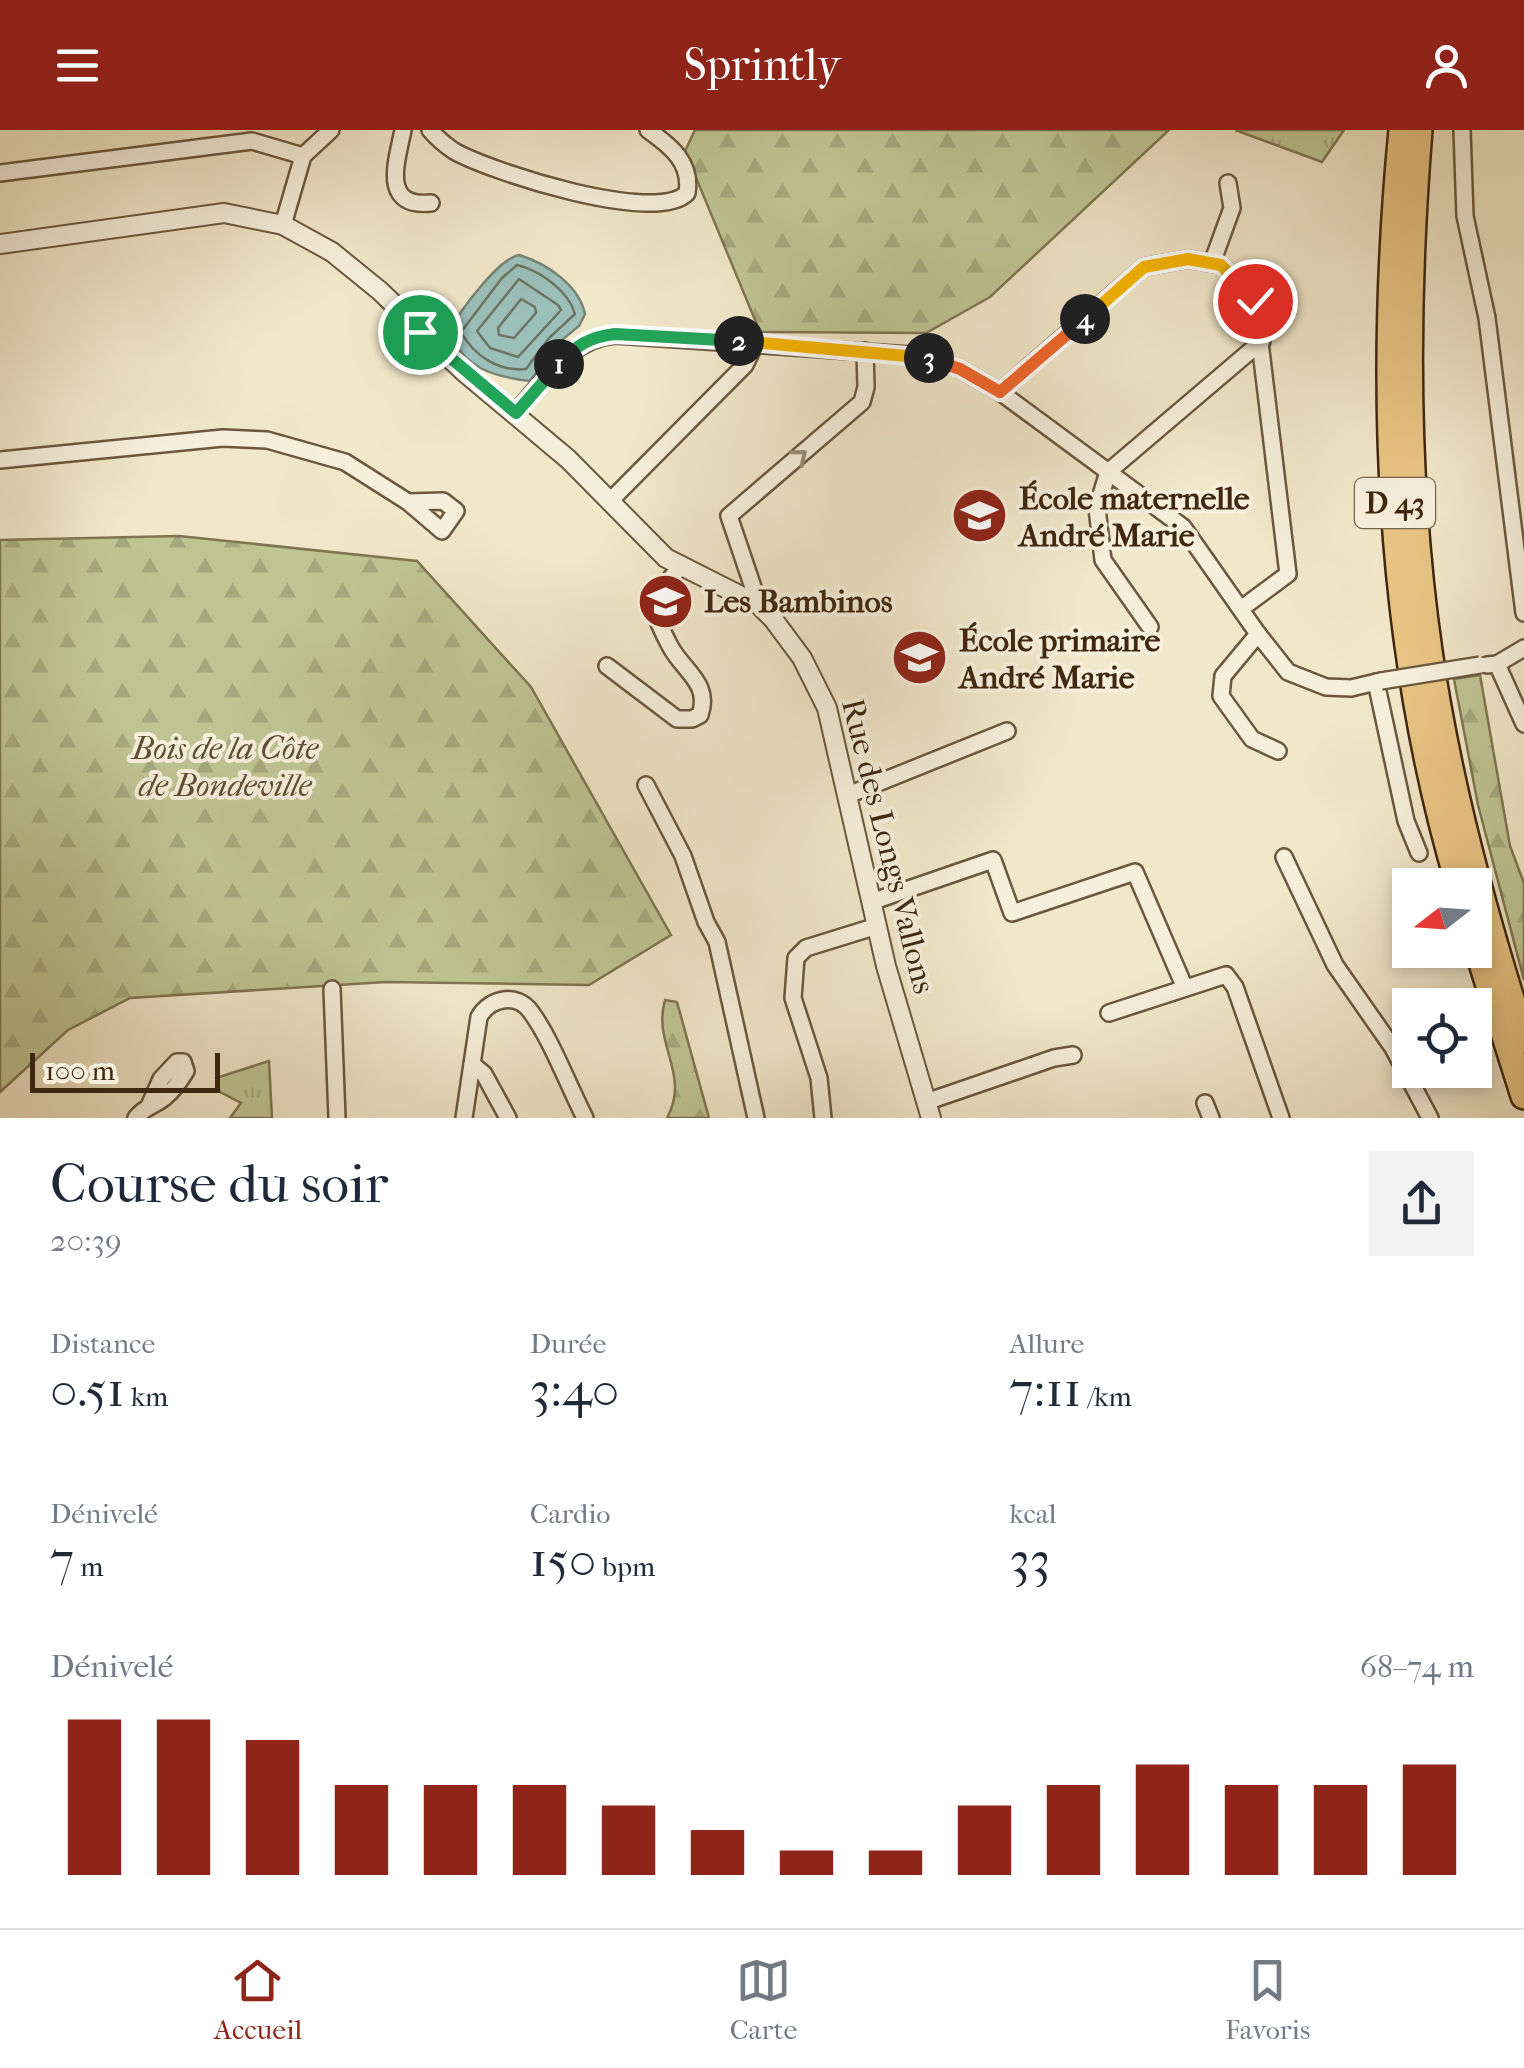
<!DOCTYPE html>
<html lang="fr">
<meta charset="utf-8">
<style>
:root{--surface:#fff;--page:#f2f2f3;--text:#1f2937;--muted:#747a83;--line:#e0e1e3;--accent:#8f2418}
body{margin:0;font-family:"IM FELL French Canon",serif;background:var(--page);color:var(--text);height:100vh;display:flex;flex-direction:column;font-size:38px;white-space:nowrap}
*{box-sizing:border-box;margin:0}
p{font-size:32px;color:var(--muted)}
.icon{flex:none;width:55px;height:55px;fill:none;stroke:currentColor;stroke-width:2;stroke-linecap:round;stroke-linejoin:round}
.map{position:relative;height:988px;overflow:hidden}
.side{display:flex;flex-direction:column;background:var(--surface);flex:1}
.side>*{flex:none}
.needle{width:65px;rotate:253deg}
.tools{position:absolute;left:1392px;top:738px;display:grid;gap:20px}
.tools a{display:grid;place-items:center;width:100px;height:100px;border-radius:0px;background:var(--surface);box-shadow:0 5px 15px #0003;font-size:50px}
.scale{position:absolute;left:30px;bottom:25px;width:190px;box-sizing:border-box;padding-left:10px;border:5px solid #3f280f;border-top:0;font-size:28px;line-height:35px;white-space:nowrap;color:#3f280f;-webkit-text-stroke:8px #f6efdc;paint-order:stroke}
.pin{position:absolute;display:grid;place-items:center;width:85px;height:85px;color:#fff;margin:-42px;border:5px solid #fff;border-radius:50%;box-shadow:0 2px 10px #0007}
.km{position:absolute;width:50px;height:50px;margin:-25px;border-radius:50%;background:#222;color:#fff;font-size:28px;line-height:50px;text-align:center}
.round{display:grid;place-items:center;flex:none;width:105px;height:105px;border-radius:0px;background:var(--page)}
.summary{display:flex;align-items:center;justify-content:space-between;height:170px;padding:0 50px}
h1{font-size:55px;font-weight:600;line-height:75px}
.figures{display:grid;grid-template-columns:repeat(3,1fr);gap:15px;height:170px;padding:10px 50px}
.figures div{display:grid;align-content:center}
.figures b{font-size:50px;font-weight:600}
.figures small{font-size:28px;font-weight:400}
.figures p{font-size:28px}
.chart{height:280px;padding:20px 50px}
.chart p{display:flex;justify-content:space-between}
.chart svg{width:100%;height:180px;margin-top:10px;stroke:var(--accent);stroke-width:6}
header{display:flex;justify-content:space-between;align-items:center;height:130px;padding:0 50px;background:var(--accent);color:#fff;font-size:45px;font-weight:600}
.menu{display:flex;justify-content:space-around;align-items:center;height:140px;border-top:2px solid var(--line);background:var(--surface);font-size:28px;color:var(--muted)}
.menu a{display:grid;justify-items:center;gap:5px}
.menu .active{color:var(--accent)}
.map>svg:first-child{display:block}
.grass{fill:url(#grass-tufts);stroke:#7f7651;stroke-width:2.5}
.forest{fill:url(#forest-firs);stroke:#7f7651;stroke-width:2.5}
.water{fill:#9bbfb9;stroke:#768375;stroke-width:2.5}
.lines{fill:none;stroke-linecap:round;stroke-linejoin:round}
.shore{stroke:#6d7464;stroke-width:2.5}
.minor-casing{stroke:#6c583e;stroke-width:20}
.tertiary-casing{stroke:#6c583e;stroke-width:22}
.trunk-casing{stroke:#3f280f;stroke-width:30}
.minor{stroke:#f6efdc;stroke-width:15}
.tertiary{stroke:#f6efdc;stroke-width:18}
.trunk{stroke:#e8c484;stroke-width:25}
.minor-bridge-casing{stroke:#6c583e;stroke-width:20;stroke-linecap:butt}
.minor-bridge{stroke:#f6efdc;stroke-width:15}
.oneway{stroke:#9a8c76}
.split-1-casing{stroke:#fff;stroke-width:20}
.split-2-casing{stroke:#fff;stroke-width:20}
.split-3-casing{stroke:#fff;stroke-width:20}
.split-4-casing{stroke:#fff;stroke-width:20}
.split-5-casing{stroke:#fff;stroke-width:20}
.split-1{stroke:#22a559;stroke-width:12}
.split-2{stroke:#22a559;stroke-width:12}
.split-3{stroke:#f5b400;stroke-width:12}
.split-4{stroke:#f0652b;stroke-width:12}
.split-5{stroke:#f5b400;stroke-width:12}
.labels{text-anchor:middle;stroke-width:8;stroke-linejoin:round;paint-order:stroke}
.shield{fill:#f6efdc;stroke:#76644c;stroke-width:2.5}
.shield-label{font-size:30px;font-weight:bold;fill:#3f280f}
.poi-label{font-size:32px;font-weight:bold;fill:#3f280f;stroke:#f6efdc;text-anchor:start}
.park-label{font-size:32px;font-style:italic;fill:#5f4f30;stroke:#f6efdc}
.street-label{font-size:32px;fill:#3f280f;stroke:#f6efdc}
</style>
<header><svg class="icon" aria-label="menu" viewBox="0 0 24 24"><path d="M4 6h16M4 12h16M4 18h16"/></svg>Sprintly<svg class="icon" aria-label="person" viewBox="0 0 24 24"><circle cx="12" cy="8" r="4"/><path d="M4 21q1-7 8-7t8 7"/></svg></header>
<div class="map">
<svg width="1524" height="988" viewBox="0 0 1524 988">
<defs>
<pattern id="grass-tufts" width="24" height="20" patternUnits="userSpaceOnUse" patternTransform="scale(2.5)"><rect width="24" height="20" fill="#bfc493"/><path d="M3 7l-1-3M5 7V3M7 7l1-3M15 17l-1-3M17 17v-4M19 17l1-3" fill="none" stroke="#a5a87e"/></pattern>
<pattern id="forest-firs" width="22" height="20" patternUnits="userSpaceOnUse" patternTransform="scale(2.5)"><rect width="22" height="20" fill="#bfc493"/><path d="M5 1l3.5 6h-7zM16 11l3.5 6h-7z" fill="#a5a87e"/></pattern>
</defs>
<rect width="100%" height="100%" fill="#f1e7c9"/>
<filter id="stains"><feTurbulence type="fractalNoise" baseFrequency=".002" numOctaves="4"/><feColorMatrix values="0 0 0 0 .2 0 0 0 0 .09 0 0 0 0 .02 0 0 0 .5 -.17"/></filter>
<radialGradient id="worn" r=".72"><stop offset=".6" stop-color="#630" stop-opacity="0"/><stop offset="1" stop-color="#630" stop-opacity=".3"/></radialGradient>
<!-- grass -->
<g class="grass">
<polygon points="1235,0 1344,0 1322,32"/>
<polygon points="269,931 272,988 230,988 241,973 220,962 216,948"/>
</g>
<!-- forest -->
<g class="forest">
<polygon points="695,0 1169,0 990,167 926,203 760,202 685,21"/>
<polygon points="179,406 417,431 531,557 671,805 589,855 386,852 130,868 68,900 0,962 0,410"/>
<polygon points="1480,545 1510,716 1524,753 1524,850 1478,675 1454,549"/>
<path d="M665 870 677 872 709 988H667C691 944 652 914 665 870Z"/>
</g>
<!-- water -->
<path class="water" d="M519 125C546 133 579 155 585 184L579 196 557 214 530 251C496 247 463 239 449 201 460 181 498 129 519 125Z"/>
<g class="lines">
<!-- shore -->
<g class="shore">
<path d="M517 135C539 140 569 161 575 184L549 208 526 239C499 242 474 226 461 202L502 148Z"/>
<polygon points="519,149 558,175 561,180 518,227 490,218 477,201"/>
<polygon points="521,169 535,177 536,183 514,208 499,205 498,198"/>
</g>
<defs>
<g id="minor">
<path d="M403 0C397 31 380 78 431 73"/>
<path d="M430 0C437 8 445 15 454 21 491 42 656 95 687 63 692 33 671 16 648 0"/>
<polyline points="1462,0 1465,86 1487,188 1524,483"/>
<polyline points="0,43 252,11 303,26"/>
<polyline points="283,95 303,26 331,0"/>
<polyline points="1212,133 1232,78 1228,53"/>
<polyline points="1000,262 1144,137 1188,129 1221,135 1255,171 1288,444 1242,478"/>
<path d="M515 283C545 251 569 209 615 205L925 226 960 239 1000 262 1183 397 1258 504 1288 542 1326 557 1351 558 1381 551"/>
<polyline points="0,330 223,308 267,310 345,332 408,372 442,401 456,381 443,371 408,372"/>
<polyline points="610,371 745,235 756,212"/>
<polyline points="759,475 729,386 862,272 866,257 865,221"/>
<polyline points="1150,497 1103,430 1097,378 1108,342 1262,211"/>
<polyline points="1258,504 1223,546 1221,566 1252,609 1278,621"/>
<polyline points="1497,534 1524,594"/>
<polyline points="1487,535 1497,534 1524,518"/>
<path d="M607 536 677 589H692L700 585C711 553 683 541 670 516 663 503 656 487 651 472L680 437"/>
<polyline points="1376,552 1406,691 1419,723"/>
<polyline points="646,655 683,726 706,792 717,812 756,988"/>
<polyline points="848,665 1007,601"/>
<polyline points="1284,727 1335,835 1393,918 1430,988"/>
<polyline points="871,772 993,730 1012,783 1135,742 1185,858"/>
<polyline points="332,859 337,988"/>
<polyline points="1109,883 1226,845 1235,857 1281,988"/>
<polyline points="472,934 484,944 508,988"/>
<polyline points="926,972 1054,928 1073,925"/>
<polyline points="1205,973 1211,988"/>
<path d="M136 988C144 977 154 976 164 968 173 961 180 951 186 941L183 932H177L161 949 149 976"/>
<path d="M464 988 479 887C490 868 517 862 531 882 551 909 569 957 585 988"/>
<polyline points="823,988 819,948 793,868 796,828 806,818 877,796"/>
</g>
<polyline id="tertiary" points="0,114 224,83 283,95 332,122 380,161 463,241 568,329 666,428 759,475 773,489 802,528 827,578 886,836 931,988"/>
<g id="trunk">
<path d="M1402 0C1378 250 1387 512 1459 755"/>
<path d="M1419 0C1405 174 1404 348 1429 521 1448 654 1483 783 1524 910"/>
<polyline points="1475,811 1524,966"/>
</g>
</defs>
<!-- minor casing -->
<use href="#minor" class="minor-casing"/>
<!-- tertiary casing -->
<use href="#tertiary" class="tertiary-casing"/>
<!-- trunk casing -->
<use href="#trunk" class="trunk-casing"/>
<!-- minor -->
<use href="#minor" class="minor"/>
<!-- tertiary -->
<use href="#tertiary" class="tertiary"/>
<!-- trunk -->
<use href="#trunk" class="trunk"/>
<defs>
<polyline id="minor-bridge" points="1381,551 1480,535"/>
</defs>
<!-- minor-bridge casing -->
<use href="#minor-bridge" class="minor-bridge-casing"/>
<!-- minor-bridge -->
<use href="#minor-bridge" class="minor-bridge"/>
</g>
<!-- one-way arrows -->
<defs><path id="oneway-chevron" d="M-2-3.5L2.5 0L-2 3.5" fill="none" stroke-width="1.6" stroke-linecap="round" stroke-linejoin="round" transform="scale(2.5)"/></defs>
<use class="oneway" href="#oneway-chevron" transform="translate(800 326) rotate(-39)"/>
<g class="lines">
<defs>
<polyline id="split-1" points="420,202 516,283 559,234"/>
<path id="split-2" d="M559 234C577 215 589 207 615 204L739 211"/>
<polyline id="split-3" points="739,211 929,228"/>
<polyline id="split-4" points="929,228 960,239 1000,262 1085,189"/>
<polyline id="split-5" points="1085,189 1144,137 1188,129 1221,135 1255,171"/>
</defs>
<!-- split-1 casing -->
<use href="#split-1" class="split-1-casing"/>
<!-- split-2 casing -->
<use href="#split-2" class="split-2-casing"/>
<!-- split-3 casing -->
<use href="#split-3" class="split-3-casing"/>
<!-- split-4 casing -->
<use href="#split-4" class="split-4-casing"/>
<!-- split-5 casing -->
<use href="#split-5" class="split-5-casing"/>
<!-- split-1 -->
<use href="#split-1" class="split-1"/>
<!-- split-2 -->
<use href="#split-2" class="split-2"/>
<!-- split-3 -->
<use href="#split-3" class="split-3"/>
<!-- split-4 -->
<use href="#split-4" class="split-4"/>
<!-- split-5 -->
<use href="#split-5" class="split-5"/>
</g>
<!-- icons -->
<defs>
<symbol id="school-disc" viewBox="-11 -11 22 22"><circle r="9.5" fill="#8f2418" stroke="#f6efdc"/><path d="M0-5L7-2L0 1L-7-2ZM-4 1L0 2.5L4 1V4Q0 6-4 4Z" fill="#fff"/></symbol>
</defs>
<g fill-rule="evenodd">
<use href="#school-disc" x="948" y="354" width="63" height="63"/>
<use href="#school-disc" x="634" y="440" width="63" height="63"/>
<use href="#school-disc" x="888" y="496" width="63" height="63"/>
</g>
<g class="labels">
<!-- shield labels -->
<rect class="shield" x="1355" y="348" width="80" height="50" rx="8"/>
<g class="shield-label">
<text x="1395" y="383">D 43</text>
</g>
<!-- poi labels -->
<g class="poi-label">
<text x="1019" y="379">École maternelle<tspan x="1019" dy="37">André Marie</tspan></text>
<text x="704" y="482">Les Bambinos</text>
<text x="959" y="521">École primaire<tspan x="959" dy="37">André Marie</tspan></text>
</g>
<!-- park labels -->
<g class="park-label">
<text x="225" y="629">Bois de la Côte<tspan x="225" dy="37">de Bondeville</tspan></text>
</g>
<!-- street labels -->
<g class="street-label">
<text transform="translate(889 716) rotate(76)" y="11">Rue des Longs Vallons</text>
</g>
</g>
<rect width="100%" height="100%" filter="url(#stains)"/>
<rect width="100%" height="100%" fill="url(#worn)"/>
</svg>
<div class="tools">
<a><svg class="needle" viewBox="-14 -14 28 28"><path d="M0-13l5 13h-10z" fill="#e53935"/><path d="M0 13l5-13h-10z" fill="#747a83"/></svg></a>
<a><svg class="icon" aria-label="locate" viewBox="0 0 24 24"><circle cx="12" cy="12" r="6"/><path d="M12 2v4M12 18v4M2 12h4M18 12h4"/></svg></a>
</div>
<div class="scale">100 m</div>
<div class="pin" style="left:420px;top:202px;background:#1e9e55"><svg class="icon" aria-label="arrive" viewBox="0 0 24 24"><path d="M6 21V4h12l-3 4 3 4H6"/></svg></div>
<div class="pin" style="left:1255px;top:171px;background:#d93025"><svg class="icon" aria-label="check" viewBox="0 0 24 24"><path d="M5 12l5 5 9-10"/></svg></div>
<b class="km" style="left:559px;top:234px">1</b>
<b class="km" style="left:739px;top:211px">2</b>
<b class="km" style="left:929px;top:228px">3</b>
<b class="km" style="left:1085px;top:189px">4</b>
</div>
<section class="side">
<div class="summary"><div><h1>Course du soir</h1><p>20:39</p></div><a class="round"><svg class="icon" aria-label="share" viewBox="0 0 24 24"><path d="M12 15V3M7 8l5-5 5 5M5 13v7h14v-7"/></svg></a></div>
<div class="figures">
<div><p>Distance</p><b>0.51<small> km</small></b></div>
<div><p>Durée</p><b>3:40</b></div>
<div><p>Allure</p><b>7:11<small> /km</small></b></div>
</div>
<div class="figures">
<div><p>Dénivelé</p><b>7<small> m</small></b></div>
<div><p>Cardio</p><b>150<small> bpm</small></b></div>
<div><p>kcal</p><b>33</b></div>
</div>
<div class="chart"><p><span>Dénivelé</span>68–74 m</p>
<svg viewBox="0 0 160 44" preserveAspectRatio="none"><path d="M5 44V6M15 44V6M25 44V11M35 44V22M45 44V22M55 44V22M65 44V27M75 44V33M85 44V38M95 44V38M105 44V27M115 44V22M125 44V17M135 44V22M145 44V22M155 44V17"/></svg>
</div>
</section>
<nav class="menu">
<a class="active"><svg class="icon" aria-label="home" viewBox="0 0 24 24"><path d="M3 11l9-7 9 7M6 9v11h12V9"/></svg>Accueil</a>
<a><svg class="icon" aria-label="map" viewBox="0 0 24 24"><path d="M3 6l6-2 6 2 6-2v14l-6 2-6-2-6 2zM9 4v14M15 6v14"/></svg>Carte</a>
<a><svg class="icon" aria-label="saved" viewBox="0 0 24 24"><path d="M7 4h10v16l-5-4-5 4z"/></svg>Favoris</a>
</nav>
